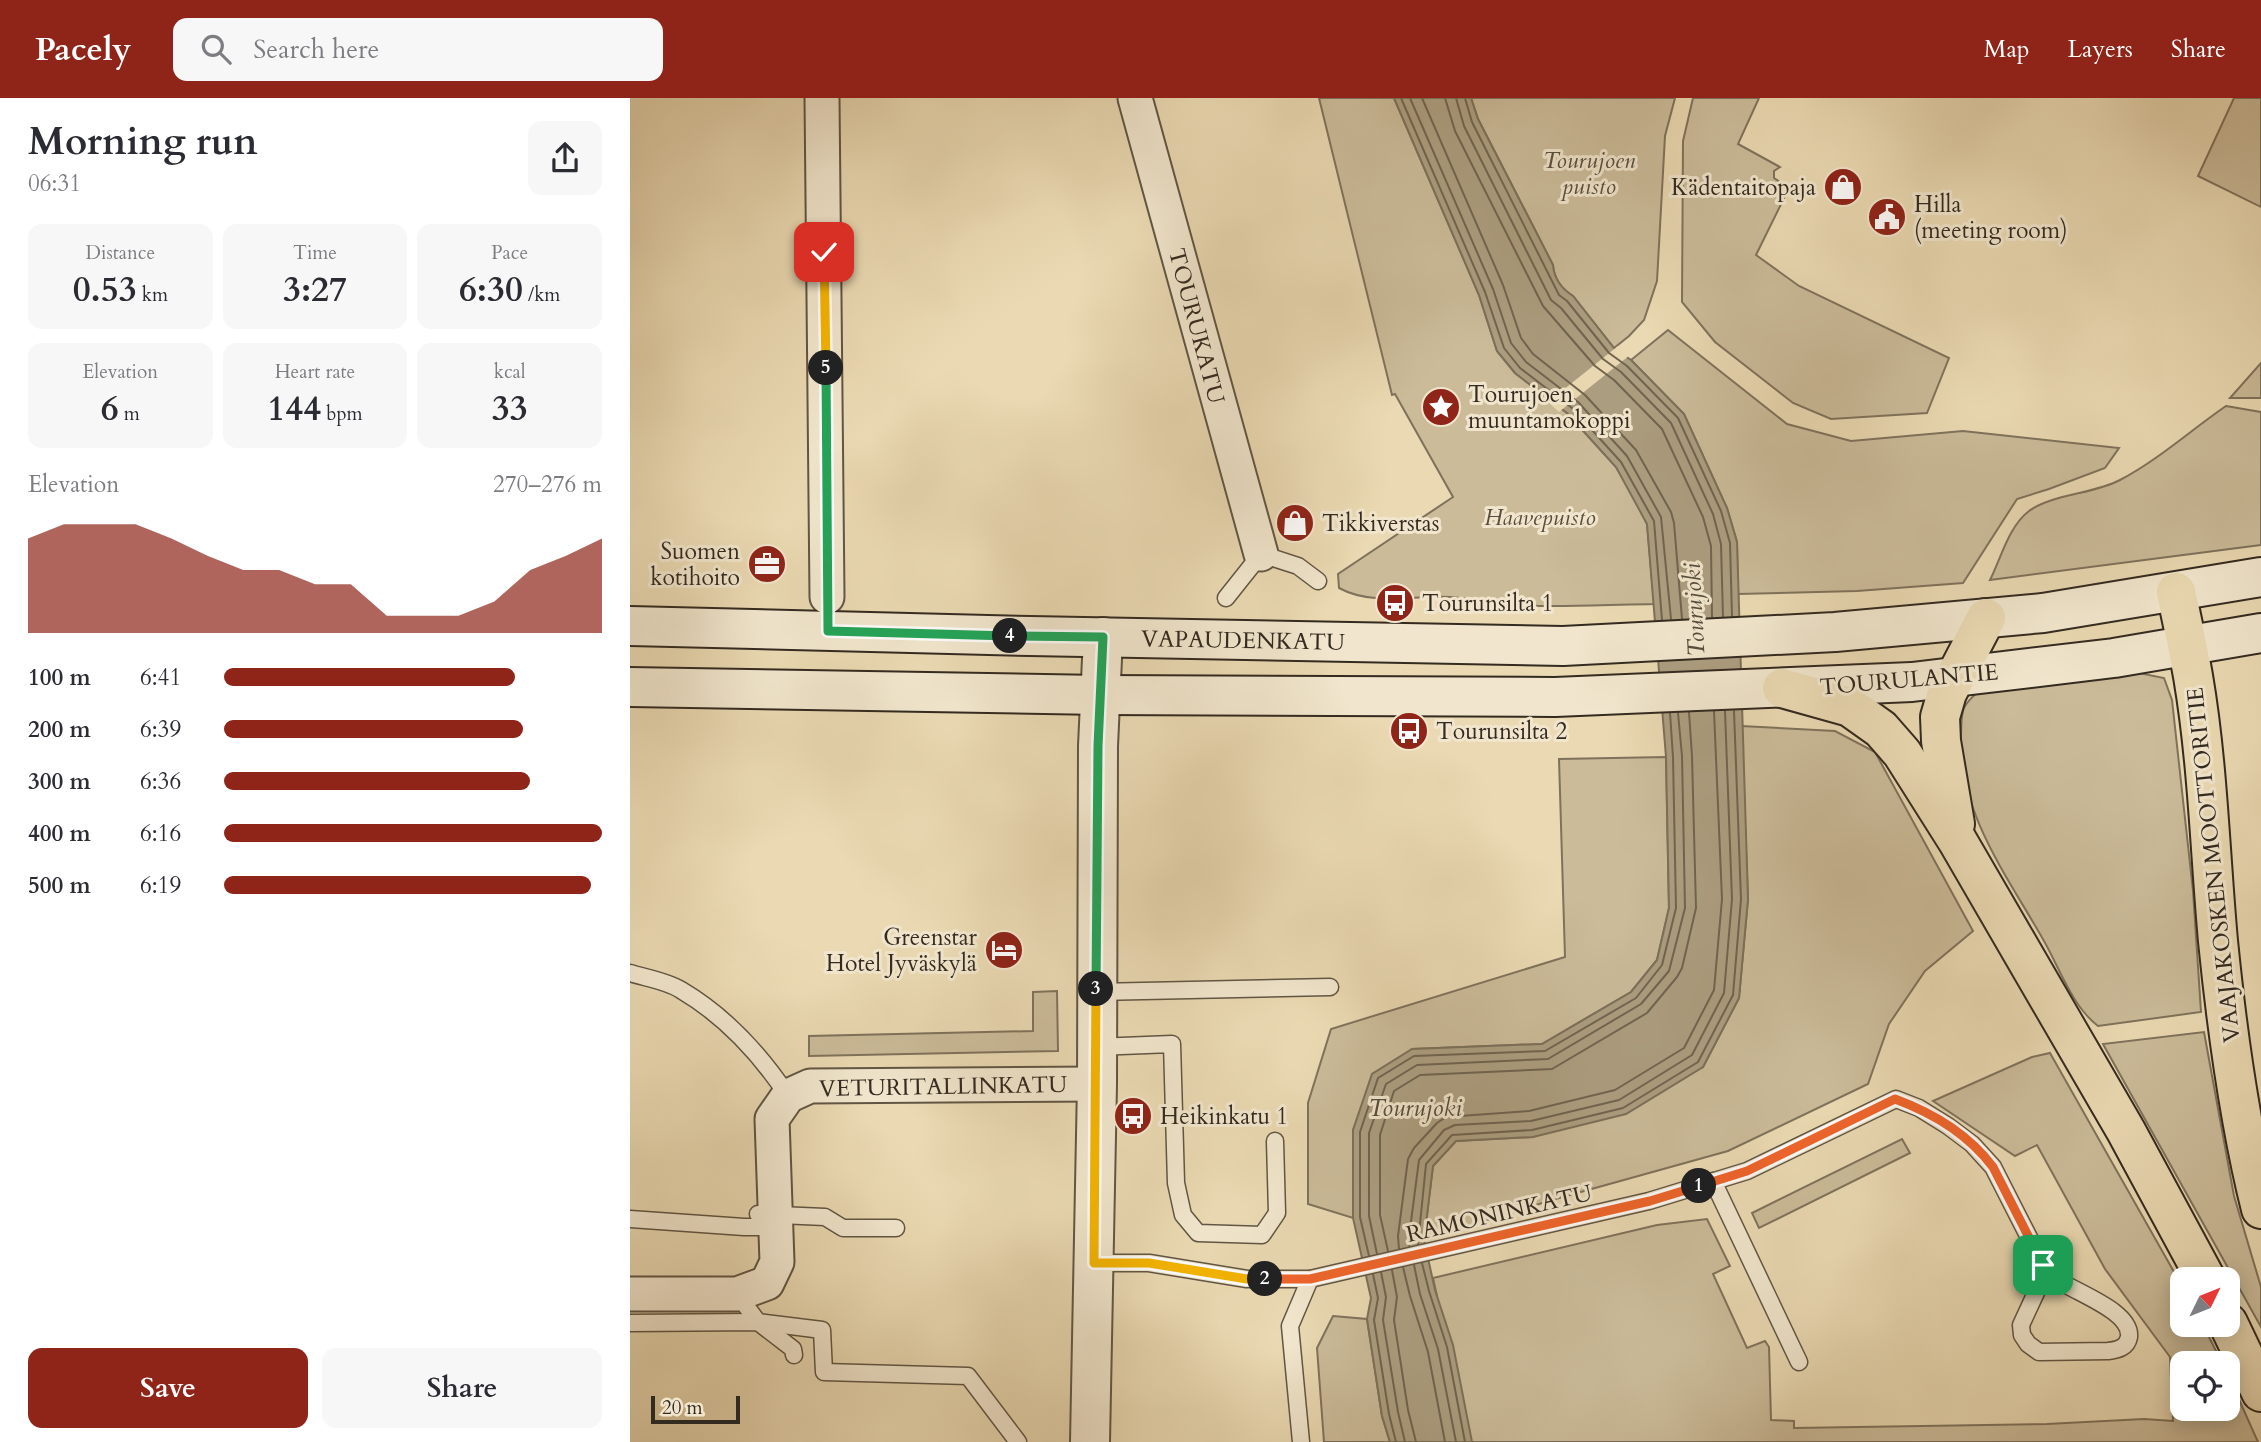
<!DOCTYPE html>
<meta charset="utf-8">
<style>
:root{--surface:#fff;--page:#f7f7f7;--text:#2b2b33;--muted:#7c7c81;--accent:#8f2418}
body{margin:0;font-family:Cardo,serif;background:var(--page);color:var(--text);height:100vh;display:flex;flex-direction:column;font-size:26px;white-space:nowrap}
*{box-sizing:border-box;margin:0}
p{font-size:23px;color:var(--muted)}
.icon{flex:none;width:38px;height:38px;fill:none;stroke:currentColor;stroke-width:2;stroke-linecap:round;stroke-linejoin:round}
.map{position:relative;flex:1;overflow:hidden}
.details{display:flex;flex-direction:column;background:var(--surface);width:630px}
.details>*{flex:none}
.needle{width:46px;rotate:47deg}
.fabs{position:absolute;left:1540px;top:1169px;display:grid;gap:14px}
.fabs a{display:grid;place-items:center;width:70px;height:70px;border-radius:14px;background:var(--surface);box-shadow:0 4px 18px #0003;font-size:35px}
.scale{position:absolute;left:21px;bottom:18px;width:89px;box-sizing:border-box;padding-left:7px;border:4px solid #332a20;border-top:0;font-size:19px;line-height:24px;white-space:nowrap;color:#332a20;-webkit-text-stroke:5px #f1e6cd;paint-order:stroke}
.pin{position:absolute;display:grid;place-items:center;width:60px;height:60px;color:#fff;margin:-30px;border-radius:14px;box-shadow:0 4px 10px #0006}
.km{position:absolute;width:35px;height:35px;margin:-18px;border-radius:50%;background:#222;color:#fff;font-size:19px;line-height:35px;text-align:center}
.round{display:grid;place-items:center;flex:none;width:74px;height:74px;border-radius:14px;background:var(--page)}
.headline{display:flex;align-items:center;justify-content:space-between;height:119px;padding:0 28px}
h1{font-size:38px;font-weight:700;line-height:52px}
.stats{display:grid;grid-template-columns:repeat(3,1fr);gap:10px;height:119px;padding:7px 28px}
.stats div{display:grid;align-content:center;border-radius:14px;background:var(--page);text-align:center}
.stats b{font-size:35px;font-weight:700}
.stats small{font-size:19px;font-weight:400}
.stats p{font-size:19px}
.chart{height:196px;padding:14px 28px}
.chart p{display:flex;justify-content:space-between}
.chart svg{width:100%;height:126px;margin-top:7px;fill:var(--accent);opacity:.7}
.action{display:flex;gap:14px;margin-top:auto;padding:14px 28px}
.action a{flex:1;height:80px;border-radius:14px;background:var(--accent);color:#fff;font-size:28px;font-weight:700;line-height:80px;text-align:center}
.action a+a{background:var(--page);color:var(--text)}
ul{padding:0 28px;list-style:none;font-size:23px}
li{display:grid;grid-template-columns:112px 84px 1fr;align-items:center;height:52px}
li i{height:18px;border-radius:9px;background:var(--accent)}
header{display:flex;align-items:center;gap:42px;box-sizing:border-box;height:98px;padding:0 35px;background:var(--accent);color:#fff}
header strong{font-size:33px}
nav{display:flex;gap:38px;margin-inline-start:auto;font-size:24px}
.search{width:490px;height:63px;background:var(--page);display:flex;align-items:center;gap:18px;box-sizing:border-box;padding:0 24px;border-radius:14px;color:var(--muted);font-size:26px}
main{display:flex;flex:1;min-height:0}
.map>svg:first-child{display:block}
.green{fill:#cbbb99;stroke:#7f725c;stroke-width:2}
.water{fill:#ac9e80;stroke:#7c705a;stroke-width:2}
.pier{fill:#ead9b2}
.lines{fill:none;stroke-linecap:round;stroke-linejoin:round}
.shore{stroke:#706450;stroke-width:2}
.service-casing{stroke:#615644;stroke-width:19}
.minor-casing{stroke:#615644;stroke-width:37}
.tertiary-casing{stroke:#615644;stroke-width:42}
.secondary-casing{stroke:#332a20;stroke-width:42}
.motorway-casing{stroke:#332a20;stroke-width:42}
.service{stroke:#f1e6cd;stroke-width:16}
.minor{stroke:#f1e6cd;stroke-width:33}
.tertiary{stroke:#f1e6cd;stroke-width:38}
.secondary{stroke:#f1e6cd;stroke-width:38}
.motorway{stroke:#ead9b2;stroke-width:38}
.split-1-casing{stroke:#fff;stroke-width:14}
.split-2-casing{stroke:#fff;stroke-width:14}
.split-3-casing{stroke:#fff;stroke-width:14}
.split-4-casing{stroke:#fff;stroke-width:14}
.split-5-casing{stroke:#fff;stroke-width:14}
.split-6-casing{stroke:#fff;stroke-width:14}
.split-1{stroke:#f0652b;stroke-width:9}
.split-2{stroke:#f0652b;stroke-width:9}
.split-3{stroke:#f5b400;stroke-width:9}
.split-4{stroke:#22a559;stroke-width:9}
.split-5{stroke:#22a559;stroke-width:9}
.split-6{stroke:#f5b400;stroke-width:9}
.labels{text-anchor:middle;stroke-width:6;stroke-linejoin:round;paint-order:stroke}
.park-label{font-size:23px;font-style:italic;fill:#594e3e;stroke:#f1e6cd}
.poi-label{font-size:23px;fill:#332a20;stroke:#f1e6cd;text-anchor:start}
.street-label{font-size:23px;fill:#332a20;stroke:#f1e6cd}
.water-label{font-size:24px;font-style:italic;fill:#574d3d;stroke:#f1e6cd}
</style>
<header>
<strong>Pacely</strong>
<div class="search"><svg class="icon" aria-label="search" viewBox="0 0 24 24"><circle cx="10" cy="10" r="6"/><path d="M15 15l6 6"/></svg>Search here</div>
<nav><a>Map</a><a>Layers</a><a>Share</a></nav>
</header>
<main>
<section class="details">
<div class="headline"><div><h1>Morning run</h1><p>06:31</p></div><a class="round"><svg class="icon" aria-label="share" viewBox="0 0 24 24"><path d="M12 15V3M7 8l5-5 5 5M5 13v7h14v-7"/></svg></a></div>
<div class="stats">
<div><p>Distance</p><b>0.53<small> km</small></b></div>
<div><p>Time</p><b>3:27</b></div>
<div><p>Pace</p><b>6:30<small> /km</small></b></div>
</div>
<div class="stats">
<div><p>Elevation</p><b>6<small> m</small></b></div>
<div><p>Heart rate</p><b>144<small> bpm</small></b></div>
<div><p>kcal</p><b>33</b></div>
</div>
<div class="chart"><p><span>Elevation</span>270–276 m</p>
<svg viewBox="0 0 160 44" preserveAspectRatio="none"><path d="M0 44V11L10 6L20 6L30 6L40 11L50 17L60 22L70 22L80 27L90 27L100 38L110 38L120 38L130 33L140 22L150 17L160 11V44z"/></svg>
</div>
<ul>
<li><b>100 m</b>6:41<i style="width:77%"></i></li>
<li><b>200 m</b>6:39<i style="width:79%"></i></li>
<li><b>300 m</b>6:36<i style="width:81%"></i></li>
<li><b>400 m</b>6:16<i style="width:100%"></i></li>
<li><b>500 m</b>6:19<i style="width:97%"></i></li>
</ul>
<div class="action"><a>Save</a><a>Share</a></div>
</section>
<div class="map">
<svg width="1631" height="1344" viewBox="0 0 1631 1344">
<rect width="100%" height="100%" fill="#ead9b2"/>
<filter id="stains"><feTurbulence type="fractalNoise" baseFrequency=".00286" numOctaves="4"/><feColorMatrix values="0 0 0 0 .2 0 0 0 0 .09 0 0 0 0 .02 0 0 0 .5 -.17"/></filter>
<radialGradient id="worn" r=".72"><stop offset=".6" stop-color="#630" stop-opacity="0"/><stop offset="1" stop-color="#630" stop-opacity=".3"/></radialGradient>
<!-- green -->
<g class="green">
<path d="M689 0H764L849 197 867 253 885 275 937 315 986 369 1005 401 1017 426 1024 506C972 507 920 510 868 506 852 504 836 500 820 499 783 497 742 508 709 490L708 476 823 399 765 296 762 297Z"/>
<path d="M841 0H1045L1035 38 1027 183 1014 222 999 238 984 250 943 198C932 191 924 180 923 167L848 21Z"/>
<polygon points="1063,0 1129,0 1108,46 1150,69 1144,73 1144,80 1159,90 1126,157 1169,188 1319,260 1297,315 1201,321 1163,305 1085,244 1052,204 1053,43"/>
<polygon points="1604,0 1631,0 1631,109 1568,78"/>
<polygon points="1038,232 1157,326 1221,343 1333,333 1489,350 1475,370 1419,391 1387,401 1333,485 1227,493 1108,496 1107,444 1097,410 1054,316 1001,262"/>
<polygon points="1631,265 1631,300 1600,300"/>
<path d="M1596 308 1631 314V447L1360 482C1371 460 1379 428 1399 413 1422 396 1464 396 1490 382 1528 362 1561 332 1596 308Z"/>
<path d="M1509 575 1534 580 1542 602 1563 793 1571 914 1468 928C1442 908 1430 871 1414 843 1378 779 1327 713 1331 636 1332 614 1330 609 1348 594Z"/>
<polygon points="1111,628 1205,633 1245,654 1343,833 1295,873 1259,926 1238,986 1098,1053 922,1102 794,1142 803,1068 826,1043 903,1039 1073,969 1109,900 1118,801"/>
<polygon points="1036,659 1039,810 1027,862 1001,894 912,946 782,951 723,1032 723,1120 678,1106 678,1005 701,931 935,859 929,661"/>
<polygon points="427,893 428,953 179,958 179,938 403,933 403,894"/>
<polygon points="1574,934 1604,1098 1631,1189 1631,1229 1473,946"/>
<polygon points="1420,955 1552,1188 1552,1227 1573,1227 1592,1265 1552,1265 1552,1311 1598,1311 1598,1277 1628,1344 839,1344 803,1180 1027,1127 1077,1121 1100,1168 1083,1176 1117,1250 1135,1243 1139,1249 1141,1322 1164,1323 1164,1330 1417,1326 1514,1321 1543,1323 1540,1259 1475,1171 1407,1047 1385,1058 1303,1003 1402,959"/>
<polygon points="1272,1041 1280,1055 1129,1130 1122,1115"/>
<polygon points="703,1218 737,1221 752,1318 760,1344 694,1344 687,1250"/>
</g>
<!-- water -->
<path class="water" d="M764 0H841L848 21 923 167C924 180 932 191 943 198L984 250 1001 262 1054 316 1097 410 1107 444 1118 801 1109 900 1073 969 996 1016 903 1039 826 1043 803 1068 794 1142 805 1192 823 1247 842 1344H760L752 1318 737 1221 741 1200 723 1120V1032L742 976 782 951 912 946 1001 894 1027 862 1039 810 1036 659 1017 426 986 369 937 315 885 275 867 253 849 197Z"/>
<!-- pier -->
<polygon class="pier" points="988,248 1000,257 929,314 918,304"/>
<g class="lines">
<!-- shore -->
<g class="shore">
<polyline points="771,0 855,194 874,250 890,270 942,310 991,364 1024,423 1032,522"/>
<polyline points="780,0 863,191 881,245 896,264 948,304 997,358 1031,419 1041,521"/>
<polyline points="792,0 873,187 891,240 903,256 955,297 1006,352 1041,414 1044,425 1052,521"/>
<polyline points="815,0 825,33 913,208 965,268 984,282 1032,331 1073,419 1081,448 1082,519"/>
<polyline points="826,0 834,28 921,202 931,210 973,261 991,274 1041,325 1083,416 1091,446 1093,519"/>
<polyline points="835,0 842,24 929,197 937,203 979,255 997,268 1048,320 1091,413 1100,445 1102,518"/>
<polyline points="788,1146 796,1066 822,1037 902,1032 993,1010 1068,964 1103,897 1111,801 1104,613"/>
<polyline points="779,1148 779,1139 789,1062 814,1032 825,1027 901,1023 989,1002 1062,957 1094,895 1102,801 1095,613"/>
<polyline points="769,1151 768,1138 778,1061 784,1050 807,1025 816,1019 899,1013 985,992 1054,950 1084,892 1092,801 1084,613"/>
<polyline points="758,1153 750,1117 750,1037 764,993 790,977 922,971 1017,915 1047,879 1052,870 1066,810 1062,658 1059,614"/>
<polyline points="747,1156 739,1118 739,1035 756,986 787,967 918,961 1011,906 1039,873 1055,810 1052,658 1048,615"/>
<polyline points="739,1158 730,1119 730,1034 748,980 784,958 915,953 1006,900 1032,867 1046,810 1043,659 1040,615"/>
<polyline points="792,1165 799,1193 817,1249 835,1344"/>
<polyline points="784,1167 790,1196 808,1251 826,1344"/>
<polyline points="773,1169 780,1198 798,1254 815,1344"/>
<polyline points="762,1172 767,1199 764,1222 778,1312 786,1344"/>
<polyline points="751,1174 756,1199 753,1222 768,1314 775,1344"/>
<polyline points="743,1176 748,1200 744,1222 759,1316 766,1344"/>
</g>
<defs>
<g id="service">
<polyline points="596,500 631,456 668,468 688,483"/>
<path d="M0 875C16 880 37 883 51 892 95 918 130 956 158 998"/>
<polyline points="466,894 700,889"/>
<polyline points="466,949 542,946 546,1085 553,1117 568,1135 632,1137 647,1115 645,1043"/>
<polyline points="1083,1083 1169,1264"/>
<polyline points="128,1116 195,1119 213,1130 266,1130"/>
<polyline points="0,1121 114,1129 147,1129"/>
<path d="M464 1165H519L617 1181H680L1019 1103 1117 1073 1266 1001 1289 1010 1318 1028 1342 1046 1363 1069 1413 1167 1410 1186 1391 1227 1392 1237 1398 1246 1409 1254 1478 1253C1487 1252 1497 1250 1499 1239 1502 1212 1442 1194 1424 1179 1420 1176 1417 1171 1413 1167"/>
<polyline points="107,1196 128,1224 192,1232 194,1274 338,1278 388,1344"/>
<polyline points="0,1225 128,1224 163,1251 164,1257"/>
<polyline points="671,1344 660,1228 680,1181"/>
</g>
<g id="minor">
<polyline points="192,0 197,499"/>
<polyline points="505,0 631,456"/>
<polyline points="0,1196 107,1196 137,1185 147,1164 142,1021 158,998 180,988 467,986"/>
</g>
<polyline id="tertiary" points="460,1344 467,986 468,648 473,539"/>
<g id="secondary">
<polyline points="0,528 400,538 933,548 1205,534 1413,515 1631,479"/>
<polyline points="0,589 471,597 925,599 1282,584 1484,560 1631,535"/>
</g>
<g id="motorway">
<path d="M1546 494C1552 522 1558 550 1563 578 1578 666 1580 755 1588 843 1597 933 1609 1023 1631 1111"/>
<polyline points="1152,590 1220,609 1251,631 1272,655 1327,742 1496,1033 1576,1181"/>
<polyline points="1325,726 1311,643 1310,619 1317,595 1356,520"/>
<polyline points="1598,1225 1631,1294"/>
</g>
</defs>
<!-- service casing -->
<use href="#service" class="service-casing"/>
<!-- minor casing -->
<use href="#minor" class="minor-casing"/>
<!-- tertiary casing -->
<use href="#tertiary" class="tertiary-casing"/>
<!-- secondary casing -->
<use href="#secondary" class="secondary-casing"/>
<!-- motorway casing -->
<use href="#motorway" class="motorway-casing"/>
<!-- service -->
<use href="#service" class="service"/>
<!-- minor -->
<use href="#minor" class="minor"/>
<!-- tertiary -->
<use href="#tertiary" class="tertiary"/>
<!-- secondary -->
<use href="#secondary" class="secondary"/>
<!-- motorway -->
<use href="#motorway" class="motorway"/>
</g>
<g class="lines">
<defs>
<path id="split-1" d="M1069 1088 1117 1073 1265 1001C1303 1015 1339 1037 1363 1069L1413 1167"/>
<polyline id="split-2" points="635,1181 680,1181 1020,1103 1069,1088"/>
<polyline id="split-3" points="466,891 464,1165 519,1165 617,1181 635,1181"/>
<polyline id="split-4" points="380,538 473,539 468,648 466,891"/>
<polyline id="split-5" points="196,270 198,533 380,538"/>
<polyline id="split-6" points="194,154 196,270"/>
</defs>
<!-- split-1 casing -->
<use href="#split-1" class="split-1-casing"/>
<!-- split-2 casing -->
<use href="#split-2" class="split-2-casing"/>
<!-- split-3 casing -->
<use href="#split-3" class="split-3-casing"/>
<!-- split-4 casing -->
<use href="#split-4" class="split-4-casing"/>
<!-- split-5 casing -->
<use href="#split-5" class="split-5-casing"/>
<!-- split-6 casing -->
<use href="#split-6" class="split-6-casing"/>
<!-- split-1 -->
<use href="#split-1" class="split-1"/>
<!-- split-2 -->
<use href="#split-2" class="split-2"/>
<!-- split-3 -->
<use href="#split-3" class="split-3"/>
<!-- split-4 -->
<use href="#split-4" class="split-4"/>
<!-- split-5 -->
<use href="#split-5" class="split-5"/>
<!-- split-6 -->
<use href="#split-6" class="split-6"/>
</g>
<!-- icons -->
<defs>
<symbol id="shop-disc" viewBox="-11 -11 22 22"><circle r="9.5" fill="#8f2418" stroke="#f1e6cd"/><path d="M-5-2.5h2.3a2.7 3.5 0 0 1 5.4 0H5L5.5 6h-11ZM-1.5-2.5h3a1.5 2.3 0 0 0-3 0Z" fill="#fff"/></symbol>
<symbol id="civic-disc" viewBox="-11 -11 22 22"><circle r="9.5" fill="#8f2418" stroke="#f1e6cd"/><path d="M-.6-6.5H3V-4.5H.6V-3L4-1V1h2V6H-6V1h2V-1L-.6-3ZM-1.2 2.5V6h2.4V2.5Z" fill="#fff"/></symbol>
<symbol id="sight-disc" viewBox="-11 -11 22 22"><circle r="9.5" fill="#8f2418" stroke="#f1e6cd"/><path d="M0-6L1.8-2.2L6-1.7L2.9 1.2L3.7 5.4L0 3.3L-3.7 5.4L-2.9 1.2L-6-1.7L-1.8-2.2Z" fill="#fff"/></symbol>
<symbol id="office-disc" viewBox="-11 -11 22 22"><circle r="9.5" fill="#8f2418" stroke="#f1e6cd"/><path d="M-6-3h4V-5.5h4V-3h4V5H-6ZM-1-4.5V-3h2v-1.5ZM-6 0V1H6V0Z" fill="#fff"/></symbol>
<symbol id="bus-disc" viewBox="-11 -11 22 22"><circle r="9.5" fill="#8f2418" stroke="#f1e6cd"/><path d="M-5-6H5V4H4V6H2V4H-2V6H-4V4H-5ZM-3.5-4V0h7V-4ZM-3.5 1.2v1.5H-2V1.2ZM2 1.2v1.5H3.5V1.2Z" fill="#fff"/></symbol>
<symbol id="hotel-disc" viewBox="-11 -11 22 22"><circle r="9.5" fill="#8f2418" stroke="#f1e6cd"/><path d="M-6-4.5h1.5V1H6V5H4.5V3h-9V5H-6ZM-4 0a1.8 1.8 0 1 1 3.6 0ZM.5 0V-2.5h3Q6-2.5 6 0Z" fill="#fff"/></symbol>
</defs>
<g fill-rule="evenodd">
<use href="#shop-disc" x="1191" y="67" width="44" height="44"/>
<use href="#civic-disc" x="1235" y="97" width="44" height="44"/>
<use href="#sight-disc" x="789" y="287" width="44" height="44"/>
<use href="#shop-disc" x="643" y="403" width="44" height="44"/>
<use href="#office-disc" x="115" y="444" width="44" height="44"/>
<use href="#bus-disc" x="743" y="483" width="44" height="44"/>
<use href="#bus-disc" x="757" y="611" width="44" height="44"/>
<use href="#hotel-disc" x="352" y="830" width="44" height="44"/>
<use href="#bus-disc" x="481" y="996" width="44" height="44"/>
</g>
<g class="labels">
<!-- park labels -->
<g class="park-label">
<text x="959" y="70">Tourujoen<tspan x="959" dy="26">puisto</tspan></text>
<text x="910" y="427">Haavepuisto</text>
</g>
<!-- poi labels -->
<g class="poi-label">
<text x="1186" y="97" text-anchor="end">Kädentaitopaja</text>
<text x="1284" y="114">Hilla<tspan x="1284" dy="26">(meeting room)</tspan></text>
<text x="838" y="304">Tourujoen<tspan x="838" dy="26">muuntamokoppi</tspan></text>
<text x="692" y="433">Tikkiverstas</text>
<text x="110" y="461" text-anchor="end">Suomen<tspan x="110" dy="26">kotihoito</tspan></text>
<text x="792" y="513">Tourunsilta 1</text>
<text x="806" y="641">Tourunsilta 2</text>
<text x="347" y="847" text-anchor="end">Greenstar<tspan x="347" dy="26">Hotel Jyväskylä</tspan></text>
<text x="530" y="1026">Heikinkatu 1</text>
</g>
<!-- street labels -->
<g class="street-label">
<text transform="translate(567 228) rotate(75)" y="8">TOURUKATU</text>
<text transform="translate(613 542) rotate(1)" y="8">VAPAUDENKATU</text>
<text transform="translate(1279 581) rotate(-5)" y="8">TOURULANTIE</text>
<text transform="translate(1583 767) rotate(-96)" y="8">VAAJAKOSKEN MOOTTORITIE</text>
<text transform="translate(313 988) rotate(-1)" y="8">VETURITALLINKATU</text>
<text transform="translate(869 1115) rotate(-13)" y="8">RAMONINKATU</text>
</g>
<!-- water labels -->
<g class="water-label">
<text transform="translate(1064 512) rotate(-93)" y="8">Tourujoki</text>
<text x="785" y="1018">Tourujoki</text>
</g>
</g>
<rect width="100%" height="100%" filter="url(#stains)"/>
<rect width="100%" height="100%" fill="url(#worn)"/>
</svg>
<div class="fabs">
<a><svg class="needle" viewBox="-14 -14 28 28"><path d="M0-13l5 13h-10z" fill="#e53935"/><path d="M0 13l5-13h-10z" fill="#7c7c81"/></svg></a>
<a><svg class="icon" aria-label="locate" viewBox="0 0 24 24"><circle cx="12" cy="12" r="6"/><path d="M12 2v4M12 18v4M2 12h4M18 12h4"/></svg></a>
</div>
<div class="scale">20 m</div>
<div class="pin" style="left:1413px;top:1167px;background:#1e9e55"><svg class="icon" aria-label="arrive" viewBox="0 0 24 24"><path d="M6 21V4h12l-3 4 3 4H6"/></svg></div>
<div class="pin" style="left:194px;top:154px;background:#d93025"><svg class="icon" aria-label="check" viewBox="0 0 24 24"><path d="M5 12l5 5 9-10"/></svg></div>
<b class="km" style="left:1069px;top:1088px">1</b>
<b class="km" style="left:635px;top:1181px">2</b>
<b class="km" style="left:466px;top:891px">3</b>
<b class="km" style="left:380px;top:538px">4</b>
<b class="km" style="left:196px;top:270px">5</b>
</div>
</main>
